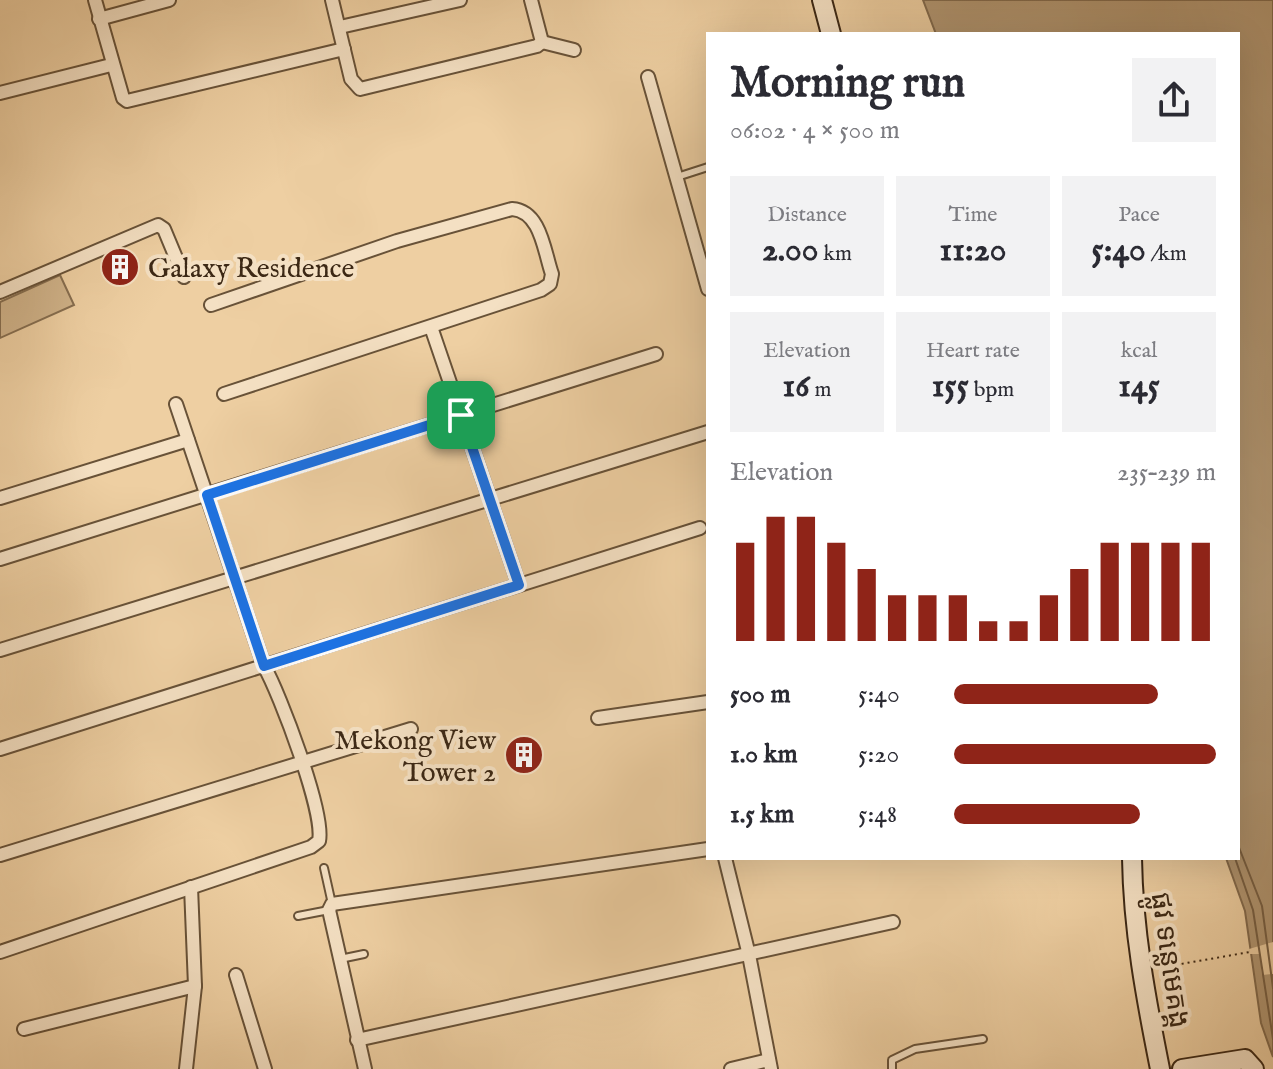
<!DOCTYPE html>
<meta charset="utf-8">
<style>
:root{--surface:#fff;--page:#f2f2f3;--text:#2b2b33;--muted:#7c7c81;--accent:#8f2418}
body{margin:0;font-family:"IM FELL English","Noto Sans Khmer",serif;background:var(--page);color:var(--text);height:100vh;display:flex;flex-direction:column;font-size:30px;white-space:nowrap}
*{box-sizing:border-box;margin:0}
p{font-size:26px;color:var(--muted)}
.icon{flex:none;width:44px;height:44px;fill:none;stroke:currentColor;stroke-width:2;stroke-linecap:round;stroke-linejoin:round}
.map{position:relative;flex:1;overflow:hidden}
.drawer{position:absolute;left:706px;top:32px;width:534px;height:828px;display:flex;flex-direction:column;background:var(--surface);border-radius:0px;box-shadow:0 8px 32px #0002}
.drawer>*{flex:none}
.pin{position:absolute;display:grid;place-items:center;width:68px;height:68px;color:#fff;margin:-34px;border-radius:16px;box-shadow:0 4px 12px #0006}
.round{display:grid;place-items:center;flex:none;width:84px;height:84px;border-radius:0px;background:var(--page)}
.summary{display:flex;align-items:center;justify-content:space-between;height:136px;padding:0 24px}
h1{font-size:44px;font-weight:700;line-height:60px}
.figures{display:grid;grid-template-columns:repeat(3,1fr);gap:12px;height:136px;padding:8px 24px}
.figures div{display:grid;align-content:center;border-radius:0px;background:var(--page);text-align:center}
.figures b{font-size:34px;font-weight:700}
.figures small{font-size:22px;font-weight:400}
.figures p{font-size:22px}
.chart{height:224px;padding:16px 24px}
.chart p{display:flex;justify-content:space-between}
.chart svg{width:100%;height:144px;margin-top:8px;stroke:var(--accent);stroke-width:6}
ul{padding:0 24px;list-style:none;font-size:26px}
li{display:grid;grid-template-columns:128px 96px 1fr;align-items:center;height:60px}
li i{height:20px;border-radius:10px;background:var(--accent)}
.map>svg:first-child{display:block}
.green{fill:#d0b38a;stroke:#866e50;stroke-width:2}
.water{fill:#b19672;stroke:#826a4d;stroke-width:2}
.pier{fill:#eecfa2}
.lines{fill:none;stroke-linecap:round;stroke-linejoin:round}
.shore{stroke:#765f44;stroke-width:2}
.lane-casing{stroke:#685238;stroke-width:10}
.street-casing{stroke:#685238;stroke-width:16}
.secondary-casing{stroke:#3c2815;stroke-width:22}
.path{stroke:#3c2815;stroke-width:2;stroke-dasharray:2 4;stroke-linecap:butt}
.lane{stroke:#f4e0c3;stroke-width:6}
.street{stroke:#f4e0c3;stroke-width:12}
.secondary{stroke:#f4e0c3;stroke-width:18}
.route-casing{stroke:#fff;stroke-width:16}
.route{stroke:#1a73e8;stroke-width:10}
.labels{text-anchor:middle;stroke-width:8;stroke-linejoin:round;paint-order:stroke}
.poi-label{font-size:28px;fill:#3c2815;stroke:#f4e0c3;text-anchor:start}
.street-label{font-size:28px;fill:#3c2815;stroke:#f4e0c3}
</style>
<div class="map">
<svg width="1273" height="1069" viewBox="0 0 1273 1069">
<rect width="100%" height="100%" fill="#eecfa2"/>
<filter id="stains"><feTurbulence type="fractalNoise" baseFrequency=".0025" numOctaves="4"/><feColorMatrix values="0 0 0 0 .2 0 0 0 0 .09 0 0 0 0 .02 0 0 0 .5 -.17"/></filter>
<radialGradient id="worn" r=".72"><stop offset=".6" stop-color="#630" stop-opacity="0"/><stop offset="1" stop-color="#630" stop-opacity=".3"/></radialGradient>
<!-- green -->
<polygon class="green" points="60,275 74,305 0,338 0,302"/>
<!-- water -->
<polygon class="water" points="923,0 1273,0 1273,1057 1261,1023 1245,911 1226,858 1238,858 1238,34 936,34"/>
<!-- pier -->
<polygon class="pier" points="1273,942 1273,974 1262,975 1260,954 1250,954 1249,949"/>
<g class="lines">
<!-- shore -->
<g class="shore">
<polyline points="1238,845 1262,906 1273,988"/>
<polyline points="1235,858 1253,910 1273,1039"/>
</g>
<defs>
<g id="lane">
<polyline points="677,177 708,167"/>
<polyline points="324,868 332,904"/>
<polyline points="298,916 329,910"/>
<polyline points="340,959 364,954"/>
<polyline points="892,1069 892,1060 915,1049 983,1039"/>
</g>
<g id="street">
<polyline points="95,0 123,98 127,101 344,49"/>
<polyline points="332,0 351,79 360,89 537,46 542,42 531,0"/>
<polyline points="99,19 169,0"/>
<polyline points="340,27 460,0"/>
<polyline points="542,42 574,50"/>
<polyline points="648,77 708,289"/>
<polyline points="0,93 111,65"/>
<polyline points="0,292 158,225 164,229 184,277"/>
<path d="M211 305 397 241 512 209C541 211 544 251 552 274L550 284 541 290 224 394"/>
<polyline points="431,327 519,585"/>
<polyline points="0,498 188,440"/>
<polyline points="0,559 656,354"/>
<polyline points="0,650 708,432"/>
<polyline points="598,718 708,702"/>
<polyline points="0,749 700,528"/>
<polyline points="0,855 411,729"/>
<polyline points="725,858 749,955 771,1069"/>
<path d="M0 952 311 847 319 841C325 813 280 694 264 666L176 404"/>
<polyline points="236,975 265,1069"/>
<polyline points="24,1029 195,986"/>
<polyline points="357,1040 893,922"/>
<polyline points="186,1069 195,986 191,887"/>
<polyline points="365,1069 329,910 332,904 708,849"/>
<polyline points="731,1069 769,1060"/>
</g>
<g id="secondary">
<polyline points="822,0 831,34"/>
<path d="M1132 858C1133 930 1146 999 1160 1069"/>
<polyline points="1182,1069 1245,1059 1254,1069"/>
</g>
</defs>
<!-- lane casing -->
<use href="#lane" class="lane-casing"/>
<!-- street casing -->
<use href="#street" class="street-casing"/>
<!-- secondary casing -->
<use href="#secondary" class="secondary-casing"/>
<!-- path -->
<polyline class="path" points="1158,968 1250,952"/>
<!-- lane -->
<use href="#lane" class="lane"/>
<!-- street -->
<use href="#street" class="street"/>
<!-- secondary -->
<use href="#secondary" class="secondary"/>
</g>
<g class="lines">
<defs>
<polygon id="route" points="461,415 519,585 264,666 207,495"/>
</defs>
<!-- route casing -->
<use href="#route" class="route-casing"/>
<!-- route -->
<use href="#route" class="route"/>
</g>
<!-- icons -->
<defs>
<symbol id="building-disc" viewBox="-11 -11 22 22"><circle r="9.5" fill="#8f2418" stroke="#f4e0c3"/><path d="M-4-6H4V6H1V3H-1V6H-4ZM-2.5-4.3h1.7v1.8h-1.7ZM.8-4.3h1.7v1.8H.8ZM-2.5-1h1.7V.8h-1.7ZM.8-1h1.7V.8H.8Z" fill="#fff"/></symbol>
</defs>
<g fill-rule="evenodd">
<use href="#building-disc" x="98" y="245" width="44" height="44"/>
<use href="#building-disc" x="502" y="733" width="44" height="44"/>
</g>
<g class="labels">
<!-- poi labels -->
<g class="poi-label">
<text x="148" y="277">Galaxy Residence</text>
<text x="496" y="749" text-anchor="end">Mekong View<tspan x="496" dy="32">Tower 2</tspan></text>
</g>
<!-- street labels -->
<g class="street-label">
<text transform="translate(1171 960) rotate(82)" y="10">ផ្លូវ ទន្លេមេគង្គ</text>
</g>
</g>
<rect width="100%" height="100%" filter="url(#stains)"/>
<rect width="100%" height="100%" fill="url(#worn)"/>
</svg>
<div class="pin" style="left:461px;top:415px;background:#1e9e55"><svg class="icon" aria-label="arrive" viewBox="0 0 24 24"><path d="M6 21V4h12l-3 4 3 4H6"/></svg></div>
<section class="drawer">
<div class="summary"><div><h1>Morning run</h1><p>06:02 · 4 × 500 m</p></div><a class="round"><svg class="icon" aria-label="share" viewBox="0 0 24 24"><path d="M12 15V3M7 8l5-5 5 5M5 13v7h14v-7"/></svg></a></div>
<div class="figures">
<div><p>Distance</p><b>2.00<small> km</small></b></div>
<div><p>Time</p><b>11:20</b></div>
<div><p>Pace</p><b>5:40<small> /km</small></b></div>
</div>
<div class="figures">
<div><p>Elevation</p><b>16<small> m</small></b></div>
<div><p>Heart rate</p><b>155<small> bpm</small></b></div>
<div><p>kcal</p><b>145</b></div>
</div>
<div class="chart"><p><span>Elevation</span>235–239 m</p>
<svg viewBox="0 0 160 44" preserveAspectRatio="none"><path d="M5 44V14M15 44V6M25 44V6M35 44V14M45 44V22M55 44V30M65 44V30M75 44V30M85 44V38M95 44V38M105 44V30M115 44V22M125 44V14M135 44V14M145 44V14M155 44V14"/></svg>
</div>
<ul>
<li><b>500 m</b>5:40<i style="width:78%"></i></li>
<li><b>1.0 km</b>5:20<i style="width:100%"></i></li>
<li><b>1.5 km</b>5:48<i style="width:71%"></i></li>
</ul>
</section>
</div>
